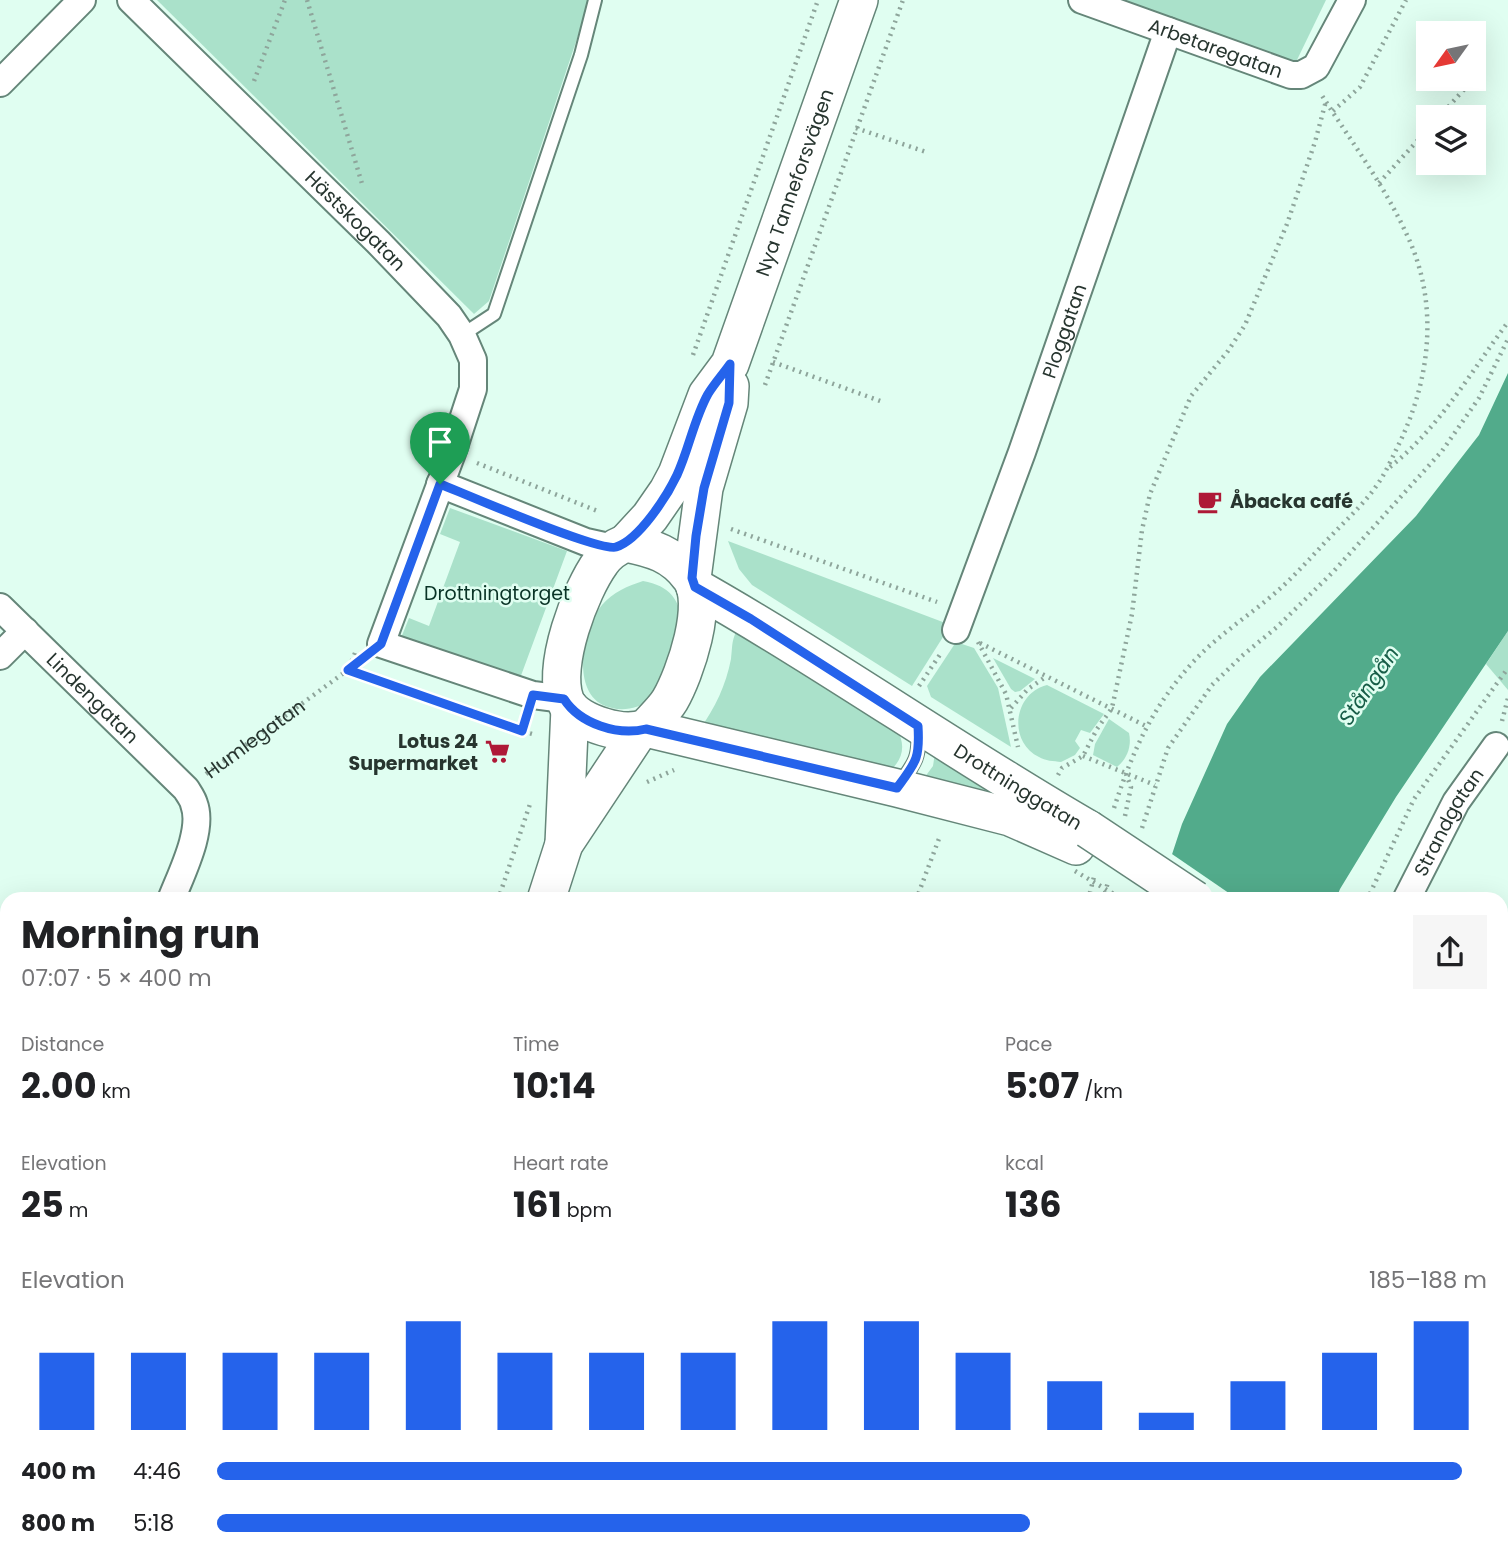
<!DOCTYPE html>
<meta charset="utf-8">
<style>
:root{--surface:#fff;--page:#f6f6f6;--text:#202124;--muted:#757577;--accent:#2563eb}
body{margin:0;font-family:Poppins,sans-serif;background:var(--page);color:var(--text);height:100vh;display:flex;flex-direction:column;font-size:26px;white-space:nowrap}
*{box-sizing:border-box;margin:0}
p{font-size:23px;color:var(--muted)}
.icon{flex:none;width:38px;height:38px;fill:none;stroke:currentColor;stroke-width:2;stroke-linecap:round;stroke-linejoin:round}
.map{position:relative;flex:1;overflow:hidden}
.panel{position:absolute;left:0px;top:892px;width:1508px;height:674px;display:flex;flex-direction:column;background:var(--surface);border-radius:21px 21px 0 0;box-shadow:0 7px 28px #0002}
.panel>*{flex:none}
.needle{width:46px;rotate:237deg}
.controls{position:absolute;left:1416px;top:21px;display:grid;gap:14px}
.controls a{display:grid;place-items:center;width:70px;height:70px;border-radius:0px;background:var(--surface);box-shadow:0 7px 28px #0002;font-size:35px}
.pin{position:absolute;display:grid;place-items:center;width:60px;height:60px;color:#fff;margin:-72px -30px;border-radius:50% 50% 50% 0;rotate:-45deg;box-shadow:0 0 7px #0007}
.pin .icon{rotate:45deg}
.round{display:grid;place-items:center;flex:none;width:74px;height:74px;border-radius:0px;background:var(--page)}
.overview{display:flex;align-items:center;justify-content:space-between;height:119px;padding:0 21px}
h1{font-size:38px;font-weight:700;line-height:52px}
.metrics{display:grid;grid-template-columns:repeat(3,1fr);gap:10px;height:119px;padding:7px 21px}
.metrics div{display:grid;align-content:center}
.metrics b{font-size:35px;font-weight:700}
.metrics small{font-size:19px;font-weight:400}
.metrics p{font-size:19px}
.chart{height:196px;padding:14px 21px}
.chart p{display:flex;justify-content:space-between}
.chart svg{width:100%;height:126px;margin-top:7px;stroke:var(--accent);stroke-width:6}
ul{padding:0 21px;list-style:none;font-size:23px}
li{display:grid;grid-template-columns:112px 84px 1fr;align-items:center;height:52px}
li i{height:18px;border-radius:9px;background:var(--accent)}
.map>svg:first-child{display:block}
.green{fill:#aae1ca}
.water{fill:#52ab8b}
.pier{fill:#e0fef1}
.lines{fill:none;stroke-linecap:round;stroke-linejoin:round}
.lane-casing{stroke:#658679;stroke-width:16}
.street-casing{stroke:#658679;stroke-width:30}
.secondary-casing{stroke:#658679;stroke-width:40}
.path{stroke:#8ea59b;stroke-width:4.5;stroke-dasharray:2 5;stroke-linecap:butt}
.lane{stroke:#fff;stroke-width:12}
.street{stroke:#fff;stroke-width:26}
.secondary{stroke:#fff;stroke-width:37}
.secondary-bridge-casing{stroke:#658679;stroke-width:40;stroke-linecap:butt}
.path-bridge{stroke:#8ea59b;stroke-width:4.5;stroke-dasharray:2 5;stroke-linecap:butt}
.secondary-bridge{stroke:#fff;stroke-width:37}
.route-casing{stroke:#fff;stroke-width:14}
.route{stroke:#2563eb;stroke-width:9}
.labels{text-anchor:middle;stroke-width:5;stroke-linejoin:round;paint-order:stroke}
.street-label{font-size:19px;fill:#27352f;stroke:#e0fef1}
.poi-label{font-size:19px;font-weight:bold;fill:#27352f;stroke:#e0fef1;text-anchor:start}
.park-label{font-size:19px;fill:#093326;stroke:#e0fef1}
.water-label{font-size:21px;font-style:italic;fill:#175d47;stroke:#e0fef1}
</style>
<div class="map">
<svg width="1508" height="1566" viewBox="0 0 1508 1566">
<rect width="100%" height="100%" fill="#e0fef1"/>
<!-- green -->
<g class="green">
<polygon points="157,0 590,0 489,301 474,314"/>
<polygon points="1122,0 1326,0 1296,62"/>
<polygon points="450,508 567,551 519,681 401,638 409,618 429,626 460,542 440,534"/>
<polygon points="728,541 948,624 943,637 912,686 752,585 739,569"/>
<path d="M643 581C697 590 683 643 663 678 659 685 655 695 649 700 638 710 617 712 603 705 571 689 583 627 602 605 613 592 628 586 643 581Z"/>
<path d="M738 627 897 730C906 745 903 759 890 771L700 729C715 708 726 685 731 659 733 643 731 643 738 627Z"/>
<polygon points="1508,631 1508,690 1486,664"/>
<polygon points="956,642 974,648 998,688 1011,747 931,697 927,686"/>
<polygon points="993,658 1035,679 1020,691 1015,692 1011,689"/>
<path d="M1047 685 1104 714 1090 733 1081 730 1075 741 1080 748 1075 755 1061 762C1054 761 1045 761 1039 757 1007 741 1014 693 1047 685Z"/>
<path d="M1109 719 1129 733C1132 746 1127 759 1117 767L1093 755 1095 744Z"/>
<polygon points="935,753 1007,799 919,785 933,766"/>
</g>
<!-- water -->
<g class="water">
<polygon points="1508,373 1508,631 1396,797 1340,889 1336,899 1157,900 1182,824 1227,724 1260,677 1416,516 1479,435"/>
<polygon points="882,1559 1067,1559 1062,1566 877,1566"/>
</g>
<!-- pier -->
<polygon class="pier" points="1169,852 1239,900 1154,900"/>
<g class="lines">
<defs>
<g id="lane">
<polyline points="462,335 494,314 581,55 595,0"/>
<path d="M899 785C914 764 920 758 918 732"/>
<polyline points="0,1322 7,1316"/>
</g>
<g id="street">
<path id="s2" d="M131 0 378 242 449 316 462 335 473 360V389L452 453 381 644 533 695 564 699"/>
<path id="s3" d="M1082 0 1291 75H1301L1316 67 1352 0"/>
<polyline points="0,83 82,0"/>
<polyline points="440,484 586,542 613,548"/>
<path id="s4" d="M0 607 186 789C189 794 193 799 194 804 204 830 181 874 171 900"/>
<path id="s5" d="M956 630 1022 452 1168 31"/>
<polyline points="0,656 25,631"/>
<path id="s6" d="M1406 900 1456 802 1496 746"/>
<polyline points="334,1559 341,1566"/>
<polyline points="609,1559 615,1566"/>
<polyline points="1138,1566 1139,1559"/>
</g>
<g id="secondary">
<path id="s7" d="M626 543 650 517 668 491 677 474 707 395 730 364 859 0"/>
<path d="M626 543C652 548 673 554 690 577 710 602 685 674 670 700 664 710 654 719 646 728 632 733 617 731 604 727 590 723 570 714 565 700 552 665 580 591 601 562 607 553 616 547 626 543Z"/>
<polyline points="692,578 704,488 729,403 730,386"/>
<path id="s8" d="M695 587C829 663 955 752 1088 829"/>
<polyline points="646,728 897,788 1010,817 1076,846"/>
<polyline points="564,844 570,708"/>
<polyline points="546,900 564,844 639,731"/>
<polyline points="1502,1130 1508,1135"/>
<polyline points="1502,1161 1508,1167"/>
<polyline points="0,1225 7,1232"/>
<polyline points="0,1517 6,1523"/>
<polyline points="54,1559 84,1563 105,1559"/>
<polyline points="192,1566 199,1559"/>
<polyline points="1482,1566 1488,1559"/>
</g>
</defs>
<!-- lane casing -->
<use href="#lane" class="lane-casing"/>
<!-- street casing -->
<use href="#street" class="street-casing"/>
<!-- secondary casing -->
<use href="#secondary" class="secondary-casing"/>
<!-- path -->
<g class="path">
<polyline points="307,0 363,187"/>
<polyline points="254,81 285,0"/>
<polyline points="1333,111 1360,87 1406,0"/>
<polyline points="1439,117 1469,84"/>
<polyline points="856,128 926,152"/>
<polyline points="1379,183 1428,129"/>
<polyline points="693,355 818,0"/>
<polyline points="773,362 883,402"/>
<polyline points="765,385 903,0"/>
<polyline points="477,463 600,512"/>
<path d="M1390 467C1439 428 1471 372 1508 322"/>
<polyline points="731,529 937,602"/>
<polyline points="978,642 1006,694 1018,747"/>
<polyline points="980,643 1146,726"/>
<polyline points="355,653 348,670 522,731"/>
<polyline points="919,686 941,653"/>
<polyline points="1011,708 1028,689 1047,676"/>
<polyline points="526,719 522,731 536,735"/>
<polyline points="1502,721 1508,698"/>
<polyline points="1083,756 1155,785"/>
<path id="s1" d="M206 774 360 661"/>
<polyline points="1058,775 1062,768 1083,756 1097,729 1112,708 1132,614 1142,530 1150,494 1191,396 1228,351 1245,325 1287,224 1315,142 1326,101"/>
<polyline points="647,782 674,770"/>
<path d="M1114 808C1133 750 1152 707 1194 661 1220 633 1255 612 1283 586 1300 570 1315 553 1331 536 1347 519 1364 504 1377 485 1385 474 1391 460 1397 448 1429 384 1439 311 1411 244 1388 190 1352 143 1321 94"/>
<polyline points="1125,816 1131,787 1126,774"/>
<polyline points="1142,828 1168,748 1212,685 1243,655 1277,627 1333,572 1442,451 1479,398 1508,339"/>
<polyline points="498,900 530,804"/>
<polyline points="916,900 940,836"/>
<polyline points="1088,900 1095,873"/>
<polyline points="1103,900 1108,882"/>
<polyline points="1367,900 1414,799 1508,668"/>
<polyline points="1502,1314 1508,1313"/>
<polyline points="269,1559 279,1566"/>
<polyline points="247,1566 252,1559"/>
<polyline points="747,1566 752,1559"/>
<polyline points="821,1566 825,1559"/>
<polyline points="869,1566 874,1559"/>
<polyline points="1095,1566 1100,1559"/>
<polyline points="1169,1566 1176,1559"/>
</g>
<!-- lane -->
<use href="#lane" class="lane"/>
<!-- street -->
<use href="#street" class="street"/>
<!-- secondary -->
<use href="#secondary" class="secondary"/>
<defs>
<polyline id="secondary-bridge" points="1088,829 1195,900"/>
</defs>
<!-- secondary-bridge casing -->
<use href="#secondary-bridge" class="secondary-bridge-casing"/>
<!-- path-bridge -->
<polyline class="path-bridge" points="1075,871 1124,900"/>
<!-- secondary-bridge -->
<use href="#secondary-bridge" class="secondary-bridge"/>
</g>
<g class="lines">
<defs>
<path id="route" d="M730 364 729 403 704 488 696 536 692 578 695 587 751 619 918 726C920 759 916 762 897 788L646 729C618 736 580 724 564 699L533 695 522 731 348 670 381 644 440 484C465 494 599 552 616 547 639 540 667 496 677 475 689 449 694 419 708 394 714 384 723 374 730 364Z"/>
</defs>
<!-- route casing -->
<use href="#route" class="route-casing"/>
<!-- route -->
<use href="#route" class="route"/>
</g>
<!-- icons -->
<defs>
<symbol id="cafe-bare" viewBox="-9 -9 18 18"><path d="M-5.5-4.5H6V0H3Q3 3.5 0 3.5H-2.5Q-5.5 3.5-5.5 0ZM3-3.2v2h1.7v-2ZM-6 4.5H4V6H-6Z" fill="#ae1937" stroke="#e0fef1" stroke-width="2.5" paint-order="stroke"/></symbol>
<symbol id="supermarket-bare" viewBox="-9 -9 18 18"><path d="M-6-5.5h2.5l.6 2H6L4.5 2H-2.5L-4.4-4H-6ZM-1.5 3.2a1.3 1.3 0 1 0 .1 0ZM3 3.2a1.3 1.3 0 1 0 .1 0Z" fill="#ae1937" stroke="#e0fef1" stroke-width="2.5" paint-order="stroke"/></symbol>
</defs>
<g fill-rule="evenodd">
<use href="#cafe-bare" x="1192" y="484" width="35" height="35"/>
<use href="#supermarket-bare" x="480" y="734" width="35" height="35"/>
</g>
<g class="labels">
<!-- street labels -->
<g class="street-label">
<text dy="7" stroke="none"><textPath href="#s3" startOffset="142">Arbetaregatan</textPath></text>
<text dy="7" stroke="none"><textPath href="#s7" startOffset="402">Nya Tanneforsvägen</textPath></text>
<text dy="7" stroke="none"><textPath href="#s2" startOffset="315">Hästskogatan</textPath></text>
<text dy="7" stroke="none"><textPath href="#s5" startOffset="318">Ploggatan</textPath></text>
<text dy="7" stroke="none"><textPath href="#s4" startOffset="130">Lindengatan</textPath></text>
<text dy="7" stroke="none"><textPath href="#s1" startOffset="60">Humlegatan</textPath></text>
<text dy="7" stroke="none"><textPath href="#s8" startOffset="380">Drottninggatan</textPath></text>
<text dy="7" stroke="none"><textPath href="#s6" startOffset="89">Strandgatan</textPath></text>
</g>
<!-- poi labels -->
<g class="poi-label">
<text x="1230" y="508">Åbacka café</text>
<text x="478" y="748" text-anchor="end">Lotus 24<tspan x="478" dy="22">Supermarket</tspan></text>
</g>
<!-- park labels -->
<g class="park-label">
<text x="497" y="600">Drottningtorget</text>
</g>
<!-- water labels -->
<g class="water-label">
<text transform="translate(1369 686) rotate(-56)" y="7">Stångån</text>
</g>
</g>
</svg>
<div class="controls">
<a><svg class="needle" viewBox="-14 -14 28 28"><path d="M0-13l5 13h-10z" fill="#e53935"/><path d="M0 13l5-13h-10z" fill="#757577"/></svg></a>
<a><svg class="icon" aria-label="layers" viewBox="0 0 24 24"><path d="M12 4l9 5-9 5-9-5zM3 14l9 5 9-5"/></svg></a>
</div>
<div class="pin" style="left:440px;top:484px;background:#1e9e55"><svg class="icon" aria-label="arrive" viewBox="0 0 24 24"><path d="M6 21V4h12l-3 4 3 4H6"/></svg></div>
<section class="panel">
<div class="overview"><div><h1>Morning run</h1><p>07:07 · 5 × 400 m</p></div><a class="round"><svg class="icon" aria-label="share" viewBox="0 0 24 24"><path d="M12 15V3M7 8l5-5 5 5M5 13v7h14v-7"/></svg></a></div>
<div class="metrics">
<div><p>Distance</p><b>2.00<small> km</small></b></div>
<div><p>Time</p><b>10:14</b></div>
<div><p>Pace</p><b>5:07<small> /km</small></b></div>
</div>
<div class="metrics">
<div><p>Elevation</p><b>25<small> m</small></b></div>
<div><p>Heart rate</p><b>161<small> bpm</small></b></div>
<div><p>kcal</p><b>136</b></div>
</div>
<div class="chart"><p><span>Elevation</span>185–188 m</p>
<svg viewBox="0 0 160 44" preserveAspectRatio="none"><path d="M5 44V17M15 44V17M25 44V17M35 44V17M45 44V6M55 44V17M65 44V17M75 44V17M85 44V6M95 44V6M105 44V17M115 44V27M125 44V38M135 44V27M145 44V17M155 44V6"/></svg>
</div>
<ul>
<li><b>400 m</b>4:46<i style="width:98%"></i></li>
<li><b>800 m</b>5:18<i style="width:64%"></i></li>
</ul>
</section>
</div>
